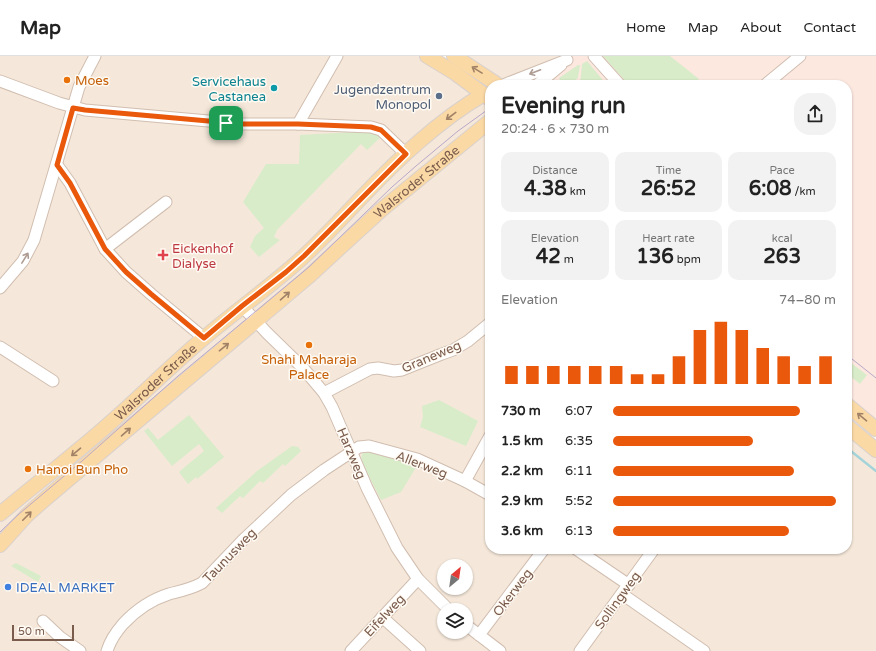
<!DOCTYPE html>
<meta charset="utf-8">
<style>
:root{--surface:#fff;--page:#f2f2f2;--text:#222;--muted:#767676;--line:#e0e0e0;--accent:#ea580c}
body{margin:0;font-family:"Varela Round",sans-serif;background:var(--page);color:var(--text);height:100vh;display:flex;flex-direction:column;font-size:15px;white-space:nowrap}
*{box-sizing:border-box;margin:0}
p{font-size:13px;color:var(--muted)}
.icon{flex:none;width:22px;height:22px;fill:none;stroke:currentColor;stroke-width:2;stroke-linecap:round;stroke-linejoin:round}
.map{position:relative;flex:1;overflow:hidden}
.side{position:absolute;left:485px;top:24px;width:367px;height:474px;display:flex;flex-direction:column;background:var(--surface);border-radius:16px;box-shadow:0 1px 3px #0004}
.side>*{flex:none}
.needle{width:26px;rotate:29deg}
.tools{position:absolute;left:437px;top:503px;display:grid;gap:8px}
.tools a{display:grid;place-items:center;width:36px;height:36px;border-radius:50%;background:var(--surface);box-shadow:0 1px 3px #0004;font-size:20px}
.scale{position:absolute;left:12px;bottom:10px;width:62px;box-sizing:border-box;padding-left:4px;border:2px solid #7a5c4d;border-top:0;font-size:11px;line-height:14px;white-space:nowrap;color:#7a5c4d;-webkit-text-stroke:3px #fffaf3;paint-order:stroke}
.pin{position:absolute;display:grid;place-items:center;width:34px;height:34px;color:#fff;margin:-17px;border-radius:8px;box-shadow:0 2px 6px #0006}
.round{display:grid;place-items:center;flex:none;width:42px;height:42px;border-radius:16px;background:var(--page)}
.head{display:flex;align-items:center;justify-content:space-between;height:68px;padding:0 16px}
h1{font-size:22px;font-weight:700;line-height:30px}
.metrics{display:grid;grid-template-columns:repeat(3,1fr);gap:6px;height:68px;padding:4px 16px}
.metrics div{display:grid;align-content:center;border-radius:10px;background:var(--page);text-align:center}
.metrics b{font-size:20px;font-weight:700}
.metrics small{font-size:11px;font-weight:400}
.metrics p{font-size:11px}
.chart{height:112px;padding:8px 16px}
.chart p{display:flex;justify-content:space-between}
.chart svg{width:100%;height:72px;margin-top:4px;stroke:var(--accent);stroke-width:6}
ul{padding:0 16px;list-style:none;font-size:13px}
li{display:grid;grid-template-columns:64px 48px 1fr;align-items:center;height:30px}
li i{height:10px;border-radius:5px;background:var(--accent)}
header{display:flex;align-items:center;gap:24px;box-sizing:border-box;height:56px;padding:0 20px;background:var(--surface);border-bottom:1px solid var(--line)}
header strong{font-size:19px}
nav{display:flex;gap:22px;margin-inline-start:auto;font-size:14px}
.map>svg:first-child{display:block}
.residential{fill:#f5e8da;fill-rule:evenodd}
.commercial{fill:#fde8e0}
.green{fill:#d8ecc9}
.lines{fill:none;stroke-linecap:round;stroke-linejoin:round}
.stream{stroke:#a5d3da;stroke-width:2.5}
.minor-casing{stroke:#d1beb0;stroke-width:13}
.major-casing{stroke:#dad1cd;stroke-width:16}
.minor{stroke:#fff;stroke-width:11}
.major{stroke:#fbd9a5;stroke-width:14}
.tram{stroke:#b9a8c9;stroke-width:1}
.oneway{stroke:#a18267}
.oneway2{stroke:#af9d94}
.route-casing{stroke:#fff;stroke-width:8}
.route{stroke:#ea580c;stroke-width:5}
.food-dot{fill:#e8710a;stroke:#fffaf3;stroke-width:1.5}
.culture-dot{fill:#0f9aa8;stroke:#fffaf3;stroke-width:1.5}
.service-dot{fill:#5c6f8a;stroke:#fffaf3;stroke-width:1.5}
.health-dot{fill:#e0444e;stroke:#fffaf3;stroke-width:1.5}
.shop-dot{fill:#3f7fe0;stroke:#fffaf3;stroke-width:1.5}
.labels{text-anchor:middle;stroke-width:3;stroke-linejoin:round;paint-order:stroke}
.food-label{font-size:13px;fill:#c56008;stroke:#fffaf3;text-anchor:start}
.culture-label{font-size:13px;fill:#0d838f;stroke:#fffaf3;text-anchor:end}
.service-label{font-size:13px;fill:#4e5e75;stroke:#fffaf3;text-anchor:end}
.street-label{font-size:13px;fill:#7a5c4d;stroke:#fffaf3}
.health-label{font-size:13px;fill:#be3a42;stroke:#fffaf3;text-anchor:start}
.shop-label{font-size:13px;fill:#366cbe;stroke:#fffaf3;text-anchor:start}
</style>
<header>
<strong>Map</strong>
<nav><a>Home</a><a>Map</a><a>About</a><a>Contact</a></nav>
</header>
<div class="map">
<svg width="876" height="595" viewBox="0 0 876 595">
<rect width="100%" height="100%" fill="#fdf6ec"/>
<!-- residential -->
<g class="residential">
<path d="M0 0H420L454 19 490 43V493H847V370L876 393V595H0ZM444 510H466V532H444ZM444 554H466V576H444Z"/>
<polygon points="454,0 571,0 567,4 503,29"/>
</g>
<!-- commercial -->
<polygon class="commercial" points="571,0 876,0 876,373 847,349 847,29 537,29"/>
<!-- green -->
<g class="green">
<polygon points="603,0 670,0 699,23 692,29 629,29"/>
<polygon points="587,5 607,29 558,29 561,26 580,28 582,8"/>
<polygon points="578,9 580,9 578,22 574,25 560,24 559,22"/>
<polygon points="373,75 382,80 367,94 361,88 277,174 274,181 280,184 259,201 250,191 255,180 264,172 243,146 266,108 299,108 300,79"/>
<polygon points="847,304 867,319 860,328 847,318"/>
<polygon points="439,344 478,365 466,390 420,371 423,361 422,350"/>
<polygon points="189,359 224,401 197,423 196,421 188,428 179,416 204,395 199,388 172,410 144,375 148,372 158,384"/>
<polygon points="292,390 298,391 301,395 285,410 283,408 263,427 260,425 243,442 240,440 222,457 216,452 257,415"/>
<polygon points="369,395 418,408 401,436 381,444 361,405 362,398 365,396"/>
<polygon points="16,507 41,520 38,526 11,510"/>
</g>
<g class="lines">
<!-- stream -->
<polyline class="stream" points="847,392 876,415"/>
<defs>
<g id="minor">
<polyline points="594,0 620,29"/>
<polyline points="0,25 59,47 85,54 242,68 298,68 371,71 381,74 406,98"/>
<polyline points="503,29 567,4"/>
<polyline points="537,29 561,9"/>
<polyline points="765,29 800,0"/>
<polyline points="298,68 337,0"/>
<polyline points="57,109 70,127 105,193 126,216 151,238 204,282"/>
<polyline points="105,193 166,146"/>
<polyline points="0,232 23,205 34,184 79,31 95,0"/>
<polyline points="242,250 267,277 303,312 324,337 332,351 367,432 397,492 418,523 449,554"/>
<polyline points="0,291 53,325"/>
<polyline points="324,337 370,313 378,312 394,315 402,314 442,298 453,294 468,285 490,267"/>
<polyline points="465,425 490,380"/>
<polyline points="576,493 629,529"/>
<polyline points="622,538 704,595"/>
<polyline points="382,561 420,595"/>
<polyline points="43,565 60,581 80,595"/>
<polyline points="466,569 500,595"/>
<polyline points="479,579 544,493"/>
<path d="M107 595C110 585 116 576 123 568 136 554 150 544 169 538 181 535 191 533 202 527L243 484 291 439 324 414 359 391 369 390 417 403 465 425 490 439"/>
<polyline points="351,595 418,523"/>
<polyline points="580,595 654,493"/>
</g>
<g id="major">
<polyline points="427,0 455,17 490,43"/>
<polyline points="454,0 498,29"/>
<polyline points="847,349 876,373"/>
<polyline points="847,370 876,394"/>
<path id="s1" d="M0 458C39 425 81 394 119 359 148 333 175 306 205 281 237 254 271 230 302 202 323 183 342 162 361 142 398 103 438 65 484 38"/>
<path id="s2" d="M0 489 27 459 44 444 308 221 381 154 490 65"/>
</g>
</defs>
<!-- minor casing -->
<use href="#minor" class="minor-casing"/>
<!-- major casing -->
<use href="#major" class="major-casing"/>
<!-- minor -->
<use href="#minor" class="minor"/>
<!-- major -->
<use href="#major" class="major"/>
<!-- tram -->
<g class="tram">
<polyline points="847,299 876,322"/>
<polyline points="0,476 19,458 82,405 178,320 309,211 392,131 416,110 458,75 490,52"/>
</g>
</g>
<!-- one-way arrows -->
<defs><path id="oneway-shaft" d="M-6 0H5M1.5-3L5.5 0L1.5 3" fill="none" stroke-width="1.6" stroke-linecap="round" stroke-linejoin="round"/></defs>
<g class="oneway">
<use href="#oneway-shaft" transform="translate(477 14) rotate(-148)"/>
<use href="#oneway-shaft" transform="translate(451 60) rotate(143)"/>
<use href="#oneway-shaft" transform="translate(285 240) rotate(-41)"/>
<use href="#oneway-shaft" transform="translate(224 291) rotate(-39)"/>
<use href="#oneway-shaft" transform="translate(862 361) rotate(-140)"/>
<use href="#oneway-shaft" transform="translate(126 376) rotate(-41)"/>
<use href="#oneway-shaft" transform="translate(76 396) rotate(140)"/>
<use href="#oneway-shaft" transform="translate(27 460) rotate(-45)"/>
</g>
<g class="oneway2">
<use href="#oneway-shaft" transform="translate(535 16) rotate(159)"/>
<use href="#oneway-shaft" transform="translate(25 202) rotate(-58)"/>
</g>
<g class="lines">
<defs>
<polygon id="route" points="73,52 85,54 242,68 298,68 371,71 381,74 406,98 304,200 286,216 242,250 204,282 151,238 126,216 105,193 70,127 57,109"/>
</defs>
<!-- route casing -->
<use href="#route" class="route-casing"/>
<!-- route -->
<use href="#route" class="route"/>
</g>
<!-- markers -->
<g class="food-dot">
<circle cx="67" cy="24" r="4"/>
<circle cx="309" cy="289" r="4"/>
<circle cx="28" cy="413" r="4"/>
</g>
<circle class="culture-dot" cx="274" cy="32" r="4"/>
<circle class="service-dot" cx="439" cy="40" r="4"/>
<path class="health-dot" d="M161 193h4v4h4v4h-4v4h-4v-4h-4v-4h4z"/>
<circle class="shop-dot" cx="8" cy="531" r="4"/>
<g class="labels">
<!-- food labels -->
<g class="food-label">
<text x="75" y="29">Moes</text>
<text x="309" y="308" text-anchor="middle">Shahi Maharaja<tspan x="309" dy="15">Palace</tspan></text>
<text x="36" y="418">Hanoi Bun Pho</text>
</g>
<!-- culture labels -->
<g class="culture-label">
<text x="266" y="30">Servicehaus<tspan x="266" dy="15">Castanea</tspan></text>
</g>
<!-- service labels -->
<g class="service-label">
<text x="431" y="38">Jugendzentrum<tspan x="431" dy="15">Monopol</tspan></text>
</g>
<!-- street labels -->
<g class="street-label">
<text dy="5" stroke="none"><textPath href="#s2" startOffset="553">Walsroder Straße</textPath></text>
<text transform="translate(431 300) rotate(-23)" y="5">Graneweg</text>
<text dy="5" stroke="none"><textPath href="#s1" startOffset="204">Walsroder Straße</textPath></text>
<text transform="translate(352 397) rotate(67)" y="5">Harzweg</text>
<text transform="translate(422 408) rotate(21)" y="5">Allerweg</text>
<text transform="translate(229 499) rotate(-46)" y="5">Taunusweg</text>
<text transform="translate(512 536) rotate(-53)" y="5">Okerweg</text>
<text transform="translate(617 544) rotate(-54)" y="5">Sollingweg</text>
<text transform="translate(384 559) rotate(-47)" y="5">Eifelweg</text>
</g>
<!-- health labels -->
<g class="health-label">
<text x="172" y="197">Eickenhof<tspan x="172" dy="15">Dialyse</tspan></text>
</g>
<!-- shop labels -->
<g class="shop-label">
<text x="16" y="536">IDEAL MARKET</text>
</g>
</g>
</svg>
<div class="tools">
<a><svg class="needle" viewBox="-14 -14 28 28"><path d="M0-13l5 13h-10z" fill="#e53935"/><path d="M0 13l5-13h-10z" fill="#767676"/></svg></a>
<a><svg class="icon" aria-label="layers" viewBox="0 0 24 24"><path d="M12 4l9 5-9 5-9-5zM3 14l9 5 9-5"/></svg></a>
</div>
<div class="scale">50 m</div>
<div class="pin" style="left:226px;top:67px;background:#1e9e55"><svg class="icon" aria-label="arrive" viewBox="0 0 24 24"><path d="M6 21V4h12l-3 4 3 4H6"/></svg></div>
<section class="side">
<div class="head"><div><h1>Evening run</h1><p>20:24 · 6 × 730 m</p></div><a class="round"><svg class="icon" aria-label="share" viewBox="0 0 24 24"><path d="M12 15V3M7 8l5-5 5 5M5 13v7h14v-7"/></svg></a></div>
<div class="metrics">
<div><p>Distance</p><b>4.38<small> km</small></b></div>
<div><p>Time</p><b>26:52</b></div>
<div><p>Pace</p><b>6:08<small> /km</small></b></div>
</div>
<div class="metrics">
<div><p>Elevation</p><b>42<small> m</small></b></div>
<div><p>Heart rate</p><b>136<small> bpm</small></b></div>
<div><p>kcal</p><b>263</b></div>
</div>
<div class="chart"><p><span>Elevation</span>74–80 m</p>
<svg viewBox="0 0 160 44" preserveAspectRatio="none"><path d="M5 44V33M15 44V33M25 44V33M35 44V33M45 44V33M55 44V33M65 44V38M75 44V38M85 44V27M95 44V11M105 44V6M115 44V11M125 44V22M135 44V27M145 44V33M155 44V27"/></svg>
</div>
<ul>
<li><b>730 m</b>6:07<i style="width:84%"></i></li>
<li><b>1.5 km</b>6:35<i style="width:63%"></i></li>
<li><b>2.2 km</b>6:11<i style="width:81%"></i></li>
<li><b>2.9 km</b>5:52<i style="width:100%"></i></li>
<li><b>3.6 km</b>6:13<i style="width:79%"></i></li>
</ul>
</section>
</div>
